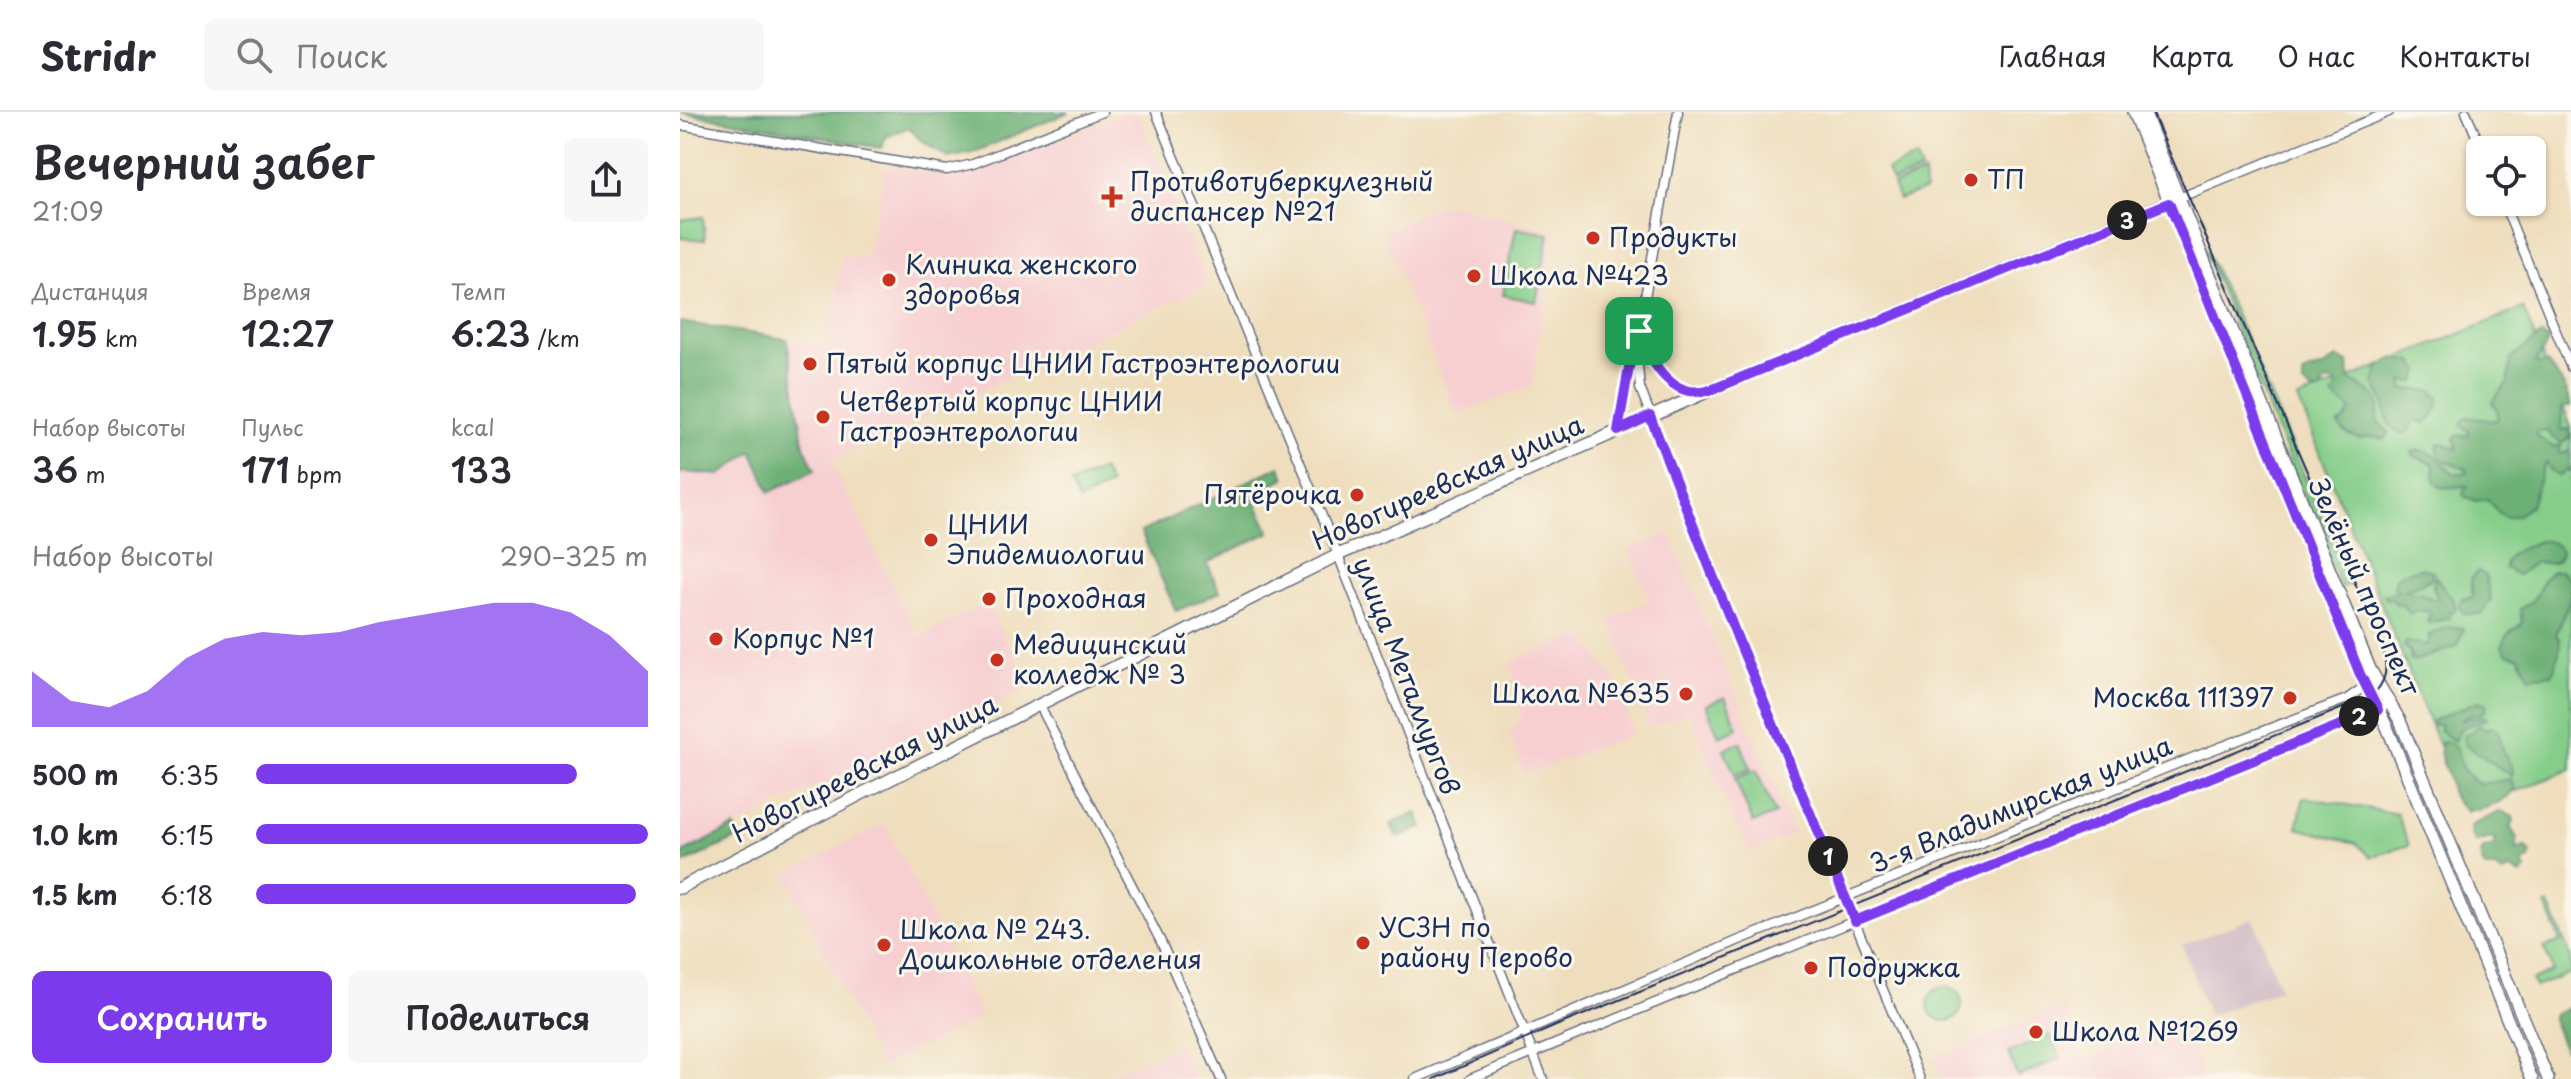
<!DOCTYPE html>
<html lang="ru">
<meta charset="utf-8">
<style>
:root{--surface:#fff;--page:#f7f7f7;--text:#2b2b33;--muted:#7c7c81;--line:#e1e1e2;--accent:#7c3aed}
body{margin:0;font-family:"Playpen Sans",sans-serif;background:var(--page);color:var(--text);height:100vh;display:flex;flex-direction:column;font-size:30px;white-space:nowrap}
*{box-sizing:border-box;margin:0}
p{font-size:26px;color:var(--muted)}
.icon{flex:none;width:44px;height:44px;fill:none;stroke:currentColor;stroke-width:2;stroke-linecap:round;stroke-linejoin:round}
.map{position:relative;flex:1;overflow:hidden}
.panel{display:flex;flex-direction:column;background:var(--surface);width:680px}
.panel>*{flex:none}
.fabs{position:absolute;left:1786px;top:24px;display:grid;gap:16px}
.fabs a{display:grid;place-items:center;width:80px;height:80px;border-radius:12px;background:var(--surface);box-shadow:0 2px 6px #0004;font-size:40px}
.pin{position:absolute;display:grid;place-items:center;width:68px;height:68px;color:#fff;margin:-34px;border-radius:16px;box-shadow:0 4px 12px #0006}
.km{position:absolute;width:40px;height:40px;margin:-20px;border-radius:50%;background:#222;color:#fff;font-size:22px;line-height:40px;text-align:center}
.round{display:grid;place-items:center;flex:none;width:84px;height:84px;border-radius:12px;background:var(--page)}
.head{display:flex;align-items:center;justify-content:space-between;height:136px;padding:0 32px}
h1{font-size:44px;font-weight:600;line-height:60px}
.metrics{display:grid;grid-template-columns:repeat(3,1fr);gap:12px;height:136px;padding:8px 32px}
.metrics div{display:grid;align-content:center}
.metrics b{font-size:34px;font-weight:600}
.metrics small{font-size:22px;font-weight:400}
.metrics p{font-size:22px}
.chart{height:224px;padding:16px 32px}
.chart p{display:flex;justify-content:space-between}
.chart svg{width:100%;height:144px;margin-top:8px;fill:var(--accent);opacity:.7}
.button{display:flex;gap:16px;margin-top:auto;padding:16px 32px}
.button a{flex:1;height:92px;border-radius:12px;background:var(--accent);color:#fff;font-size:32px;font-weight:600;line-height:92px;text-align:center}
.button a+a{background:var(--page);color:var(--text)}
ul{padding:0 32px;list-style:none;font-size:26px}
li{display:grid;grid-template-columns:128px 96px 1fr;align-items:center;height:60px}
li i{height:20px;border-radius:10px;background:var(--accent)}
header{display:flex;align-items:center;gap:48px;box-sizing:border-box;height:112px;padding:0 40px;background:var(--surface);border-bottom:2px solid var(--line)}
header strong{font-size:38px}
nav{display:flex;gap:44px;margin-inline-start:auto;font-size:28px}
.search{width:560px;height:72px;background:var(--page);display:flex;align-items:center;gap:20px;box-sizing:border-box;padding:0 28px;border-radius:12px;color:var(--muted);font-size:30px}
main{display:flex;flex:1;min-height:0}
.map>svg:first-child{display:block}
.built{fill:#f7cfd1}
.industrial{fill:#d2bdc6}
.green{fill:#85cd89;stroke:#507e74;stroke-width:2}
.forest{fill:#6cb075;stroke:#44706a;stroke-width:2}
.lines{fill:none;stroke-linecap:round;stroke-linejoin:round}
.minor-casing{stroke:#656c7f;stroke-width:11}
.major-casing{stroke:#656c7f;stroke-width:14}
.minor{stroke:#fff;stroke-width:8}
.major{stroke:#fff;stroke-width:11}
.tram{stroke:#1b2f5e;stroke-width:2}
.route-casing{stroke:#fff;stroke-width:16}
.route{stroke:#7c3aed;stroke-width:10}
.poi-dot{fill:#c8321e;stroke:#fbf7ec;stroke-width:3}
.labels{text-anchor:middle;stroke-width:6;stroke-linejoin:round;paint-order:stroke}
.poi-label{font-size:26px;fill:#1b2f5e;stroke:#fbf7ec;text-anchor:start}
.street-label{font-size:26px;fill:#1b2f5e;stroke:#fbf7ec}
</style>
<header>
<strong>Stridr</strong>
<div class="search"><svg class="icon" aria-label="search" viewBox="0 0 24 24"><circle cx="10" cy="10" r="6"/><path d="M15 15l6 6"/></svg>Поиск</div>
<nav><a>Главная</a><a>Карта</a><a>О нас</a><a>Контакты</a></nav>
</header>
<main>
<section class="panel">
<div class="head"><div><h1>Вечерний забег</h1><p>21:09</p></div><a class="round"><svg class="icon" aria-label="share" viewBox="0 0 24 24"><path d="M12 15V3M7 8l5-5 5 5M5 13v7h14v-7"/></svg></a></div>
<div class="metrics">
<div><p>Дистанция</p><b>1.95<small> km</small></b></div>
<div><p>Время</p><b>12:27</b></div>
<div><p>Темп</p><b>6:23<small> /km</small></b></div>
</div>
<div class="metrics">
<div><p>Набор высоты</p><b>36<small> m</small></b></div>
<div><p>Пульс</p><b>171<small> bpm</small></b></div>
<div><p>kcal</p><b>133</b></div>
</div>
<div class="chart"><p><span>Набор высоты</span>290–325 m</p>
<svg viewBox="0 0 160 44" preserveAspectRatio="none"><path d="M0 44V27L10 36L20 38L30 33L40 23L50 17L60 15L70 16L80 15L90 12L100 10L110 8L120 6L130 6L140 9L150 16L160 27V44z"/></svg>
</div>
<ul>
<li><b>500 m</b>6:35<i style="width:82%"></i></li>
<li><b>1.0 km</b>6:15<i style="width:100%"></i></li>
<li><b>1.5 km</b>6:18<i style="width:97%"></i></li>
</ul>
<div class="button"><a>Сохранить</a><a>Поделиться</a></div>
</section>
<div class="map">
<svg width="1891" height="967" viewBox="0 0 1891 967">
<rect width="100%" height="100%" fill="#fbf7ec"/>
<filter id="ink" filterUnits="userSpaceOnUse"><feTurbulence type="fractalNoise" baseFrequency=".0125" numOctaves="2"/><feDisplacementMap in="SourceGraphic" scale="16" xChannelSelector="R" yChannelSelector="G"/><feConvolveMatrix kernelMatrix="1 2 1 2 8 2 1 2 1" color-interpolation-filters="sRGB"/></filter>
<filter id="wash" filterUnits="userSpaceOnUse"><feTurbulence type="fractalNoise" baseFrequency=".006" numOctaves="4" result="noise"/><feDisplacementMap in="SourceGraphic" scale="32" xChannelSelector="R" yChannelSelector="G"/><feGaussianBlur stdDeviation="1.8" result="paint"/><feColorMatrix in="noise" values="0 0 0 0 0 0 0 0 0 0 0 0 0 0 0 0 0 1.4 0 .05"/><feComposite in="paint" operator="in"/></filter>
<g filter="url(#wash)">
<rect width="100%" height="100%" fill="#efdebd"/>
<!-- built -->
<g class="built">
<polygon points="449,0 458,0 527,173 151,349 237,525 307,491 350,574 141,677 138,672 0,743 0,210 147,234 162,145 188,145 205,54 273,65 354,38"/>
<polygon points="763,91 874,118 852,273 777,302 703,120"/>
<polygon points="989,421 1114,722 1071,740 1055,712 1009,601 970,615 929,507 969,489 949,438"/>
<polygon points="902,523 934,567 954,621 845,663 829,621 841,607 831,549"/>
<polygon points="205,712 302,905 201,955 105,762"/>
<polygon points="1383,893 1407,948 1501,909 1524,967 1263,967 1254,946"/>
<polygon points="500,933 514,967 417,967"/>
</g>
<!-- industrial -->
<polygon class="industrial" points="1573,806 1600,877 1529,904 1502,833"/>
<!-- green -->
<g class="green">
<polygon points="1236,46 1241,59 1212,70 1207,58"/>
<polygon points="1244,61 1245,78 1219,88 1213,73"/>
<polygon points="1510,103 1565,224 1670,472 1661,476"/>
<polygon points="23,105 25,128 0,126 0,108"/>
<polygon points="836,116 869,122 856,190 823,183"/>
<polygon points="1843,196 1891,315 1891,657 1786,700 1618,287"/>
<polygon points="422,357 430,373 399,389 391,372"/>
<polygon points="1045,585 1058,616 1039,624 1026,593"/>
<polygon points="1060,630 1071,657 1055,663 1044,637"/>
<polygon points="1076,658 1095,702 1073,711 1055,667"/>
<polygon points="1624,685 1717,702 1729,733 1691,745 1676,731 1617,716"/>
<polygon points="1869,792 1891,846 1891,861 1855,875 1852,868 1873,859 1864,836 1880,829 1866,793"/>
<circle cx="1265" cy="892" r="17"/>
<polygon points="1370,923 1380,946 1338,965 1328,941"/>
</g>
<!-- forest -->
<g class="forest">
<polygon points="0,0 389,0 292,41 268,46 240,28 229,15 206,25 202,36"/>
<polygon points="0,210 107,227 124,334 135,358 90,380 72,339 40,363 3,360 0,362"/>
<path d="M1861 223 1868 228C1866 237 1860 241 1856 250L1859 253 1867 251 1870 254C1879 267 1891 280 1890 295H1882L1881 317 1891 318V325L1882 331 1872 325 1868 319 1856 320V324L1873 335 1881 333 1879 341H1887L1891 336V360L1887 357 1882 363 1878 364 1871 359 1867 351 1864 353 1851 393 1838 403 1826 405 1818 400 1808 387 1796 389 1784 384 1783 380 1788 374 1761 376 1755 370 1754 352 1734 344 1732 340C1752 334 1760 352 1775 362L1788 360 1786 356C1772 351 1756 352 1758 332L1763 331 1776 337 1777 334 1774 328 1776 324 1789 323V319L1782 314 1781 310 1787 305 1815 309 1818 306V298L1812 290 1828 270 1831 247Z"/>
<polygon points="1657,246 1668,251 1669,267 1697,285 1699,293 1697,309 1709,321 1705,327 1688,325 1679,327 1667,322 1658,313 1665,308 1671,298 1653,284 1658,276 1653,269 1645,270 1640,279 1632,280 1623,272 1623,263 1630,258 1643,256"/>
<path d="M1715 246 1732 250 1740 259 1735 270 1723 269V277L1753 279 1759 286C1758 296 1754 310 1743 311L1736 308 1729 318 1722 322C1706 316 1707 303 1703 289 1702 283 1697 277 1694 271L1699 254Z"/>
<polygon points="600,354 605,366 571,381 590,420 527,451 540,480 496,499 461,420"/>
<path d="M1859 429C1868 428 1877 431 1881 439 1879 454 1867 452 1855 450L1838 463 1825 456C1826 438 1845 436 1859 429Z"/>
<path d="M1740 456 1753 459 1751 467 1724 479 1740 481 1754 488 1758 487 1753 475 1755 464 1774 489 1776 498 1770 501V506L1749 511 1747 508 1751 502C1741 495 1738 502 1729 501L1724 494 1715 491 1714 488 1706 487 1704 483 1719 479 1714 475 1716 466 1723 461Z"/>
<polygon points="1798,459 1805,463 1811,487 1801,502 1784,502 1779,493 1782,487 1793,485 1791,466"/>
<path d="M1872 459H1881L1891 468V484L1877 520 1876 524 1880 526C1879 538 1878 553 1871 562L1850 565 1839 545 1827 542 1822 535 1827 523 1842 511 1840 497C1866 483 1855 471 1872 459Z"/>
<polygon points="1769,515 1784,516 1777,534 1735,549 1731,548 1730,540 1724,534 1726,530 1747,533 1750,527 1748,523"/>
<polygon points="1798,589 1807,592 1805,600 1785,605 1781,609 1803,604 1807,607 1781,616 1774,629 1759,618 1761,613 1753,613 1752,609"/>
<polygon points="1800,613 1807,617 1812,615 1818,618 1824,641 1833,657 1832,664 1786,633 1783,625"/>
<path d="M1761 630H1769L1776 636 1782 656 1793 668 1800 672 1831 667 1835 678C1821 692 1787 710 1774 686 1770 679 1769 668 1767 661 1763 650 1758 641 1761 630Z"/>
<path d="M1821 699 1833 705 1834 709 1830 715 1837 726V738L1845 735 1851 740 1849 747 1842 751 1846 757 1841 763 1830 757 1822 761 1815 756H1805C1801 749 1799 743 1804 736L1813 735 1815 728 1811 726 1796 730 1791 723 1790 714Z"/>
<polygon points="737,701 743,715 717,726 711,712"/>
<polygon points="54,715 60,725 0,753 0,742"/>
<polygon points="1891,894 1891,939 1884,937 1872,906 1875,901"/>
</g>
</g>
<g filter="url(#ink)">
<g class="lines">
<defs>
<g id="minor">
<polyline points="476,0 658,443 863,967"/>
<polyline points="998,0 959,219 957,243 960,276 1059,530 1240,967"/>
<polyline points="1786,0 1802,38"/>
<polyline points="0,13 267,58 293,52 422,0"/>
<polyline points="1499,86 1709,0"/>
<polyline points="1823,90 1891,256"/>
<path d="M961 223C970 250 991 283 1022 279"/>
<polyline points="938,319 954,235"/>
<polyline points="359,592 481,830 541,967"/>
<polyline points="735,967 1057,829 1514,645 1667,587 1695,567"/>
<polyline points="790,967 1435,702 1709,592"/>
</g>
<g id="major">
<polyline points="1453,0 1680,562 1707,615 1852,967"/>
<polyline points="1464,0 1690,557 1720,609 1868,967"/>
<polyline points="0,776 187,679 658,443 1031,278 1499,86"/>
</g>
</defs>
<!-- minor casing -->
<use href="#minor" class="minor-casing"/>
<!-- major casing -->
<use href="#major" class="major-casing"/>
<!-- minor -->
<use href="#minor" class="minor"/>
<!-- major -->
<use href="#major" class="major"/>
<!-- tram -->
<path class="tram" d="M754 967 878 913 1690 585C1707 571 1708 556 1703 536L1472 0"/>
</g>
</g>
<g class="lines" filter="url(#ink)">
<defs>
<path id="route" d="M1489 91 1680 562 1698 598 1175 809 1059 530 970 304 938 319 949 255 959 219C967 241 981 270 1005 278 1014 281 1023 279 1031 278Z"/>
</defs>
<!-- route casing -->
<use href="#route" class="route-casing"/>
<!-- route -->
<use href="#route" class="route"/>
</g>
<!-- markers -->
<g class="poi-dot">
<circle cx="1291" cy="68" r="8"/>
<path d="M428 73h8v8h8v8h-8v8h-8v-8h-8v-8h8z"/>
<circle cx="913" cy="126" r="8"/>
<circle cx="794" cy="164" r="8"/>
<circle cx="209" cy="168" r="8"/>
<circle cx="130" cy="252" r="8"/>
<circle cx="143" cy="305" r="8"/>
<circle cx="677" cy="383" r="8"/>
<circle cx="251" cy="428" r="8"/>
<circle cx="309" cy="487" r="8"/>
<circle cx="36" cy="527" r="8"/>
<circle cx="317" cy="548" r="8"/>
<circle cx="1006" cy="582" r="8"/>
<circle cx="1610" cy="586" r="8"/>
<circle cx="683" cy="831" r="8"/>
<circle cx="204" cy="833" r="8"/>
<circle cx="1131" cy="856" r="8"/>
<circle cx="1356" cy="920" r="8"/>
</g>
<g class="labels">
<!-- poi labels -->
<g class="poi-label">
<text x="1307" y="77">ТП</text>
<text x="450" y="79">Противотуберкулезный<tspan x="450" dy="30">диспансер №21</tspan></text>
<text x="929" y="135">Продукты</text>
<text x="225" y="162">Клиника женского<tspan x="225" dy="30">здоровья</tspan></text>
<text x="810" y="173">Школа №423</text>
<text x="146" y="261">Пятый корпус ЦНИИ Гастроэнтерологии</text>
<text x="159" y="299">Четвертый корпус ЦНИИ<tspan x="159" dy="30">Гастроэнтерологии</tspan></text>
<text x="661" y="392" text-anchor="end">Пятёрочка</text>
<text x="267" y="422">ЦНИИ<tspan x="267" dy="30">Эпидемиологии</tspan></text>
<text x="325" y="496">Проходная</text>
<text x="52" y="536">Корпус №1</text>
<text x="333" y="542">Медицинский<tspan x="333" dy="30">колледж № 3</tspan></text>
<text x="990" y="591" text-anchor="end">Школа №635</text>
<text x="1594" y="595" text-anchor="end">Москва 111397</text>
<text x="699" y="825">УСЗН по<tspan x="699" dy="30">району Перово</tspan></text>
<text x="220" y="827">Школа № 243.<tspan x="220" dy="30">Дошкольные отделения</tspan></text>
<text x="1147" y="865">Подружка</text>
<text x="1372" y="929">Школа №1269</text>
</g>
<!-- street labels -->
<g class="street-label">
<text transform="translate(768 371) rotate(-24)" y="9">Новогиреевская улица</text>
<text transform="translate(1684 475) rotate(66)" y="9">Зелёный проспект</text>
<text transform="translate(726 564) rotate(69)" y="9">улица Металлургов</text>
<text transform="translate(185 657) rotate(-27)" y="9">Новогиреевская улица</text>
<text transform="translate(1341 693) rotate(-22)" y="9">3-я Владимирская улица</text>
</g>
</g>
</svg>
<div class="fabs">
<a><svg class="icon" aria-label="locate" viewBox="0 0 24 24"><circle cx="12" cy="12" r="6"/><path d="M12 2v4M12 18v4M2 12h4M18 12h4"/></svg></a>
</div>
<div class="pin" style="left:959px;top:219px;background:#1e9e55"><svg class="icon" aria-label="arrive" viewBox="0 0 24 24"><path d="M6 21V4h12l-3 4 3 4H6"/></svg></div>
<b class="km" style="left:1148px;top:744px">1</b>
<b class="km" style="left:1679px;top:604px">2</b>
<b class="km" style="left:1447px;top:108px">3</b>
</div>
</main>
